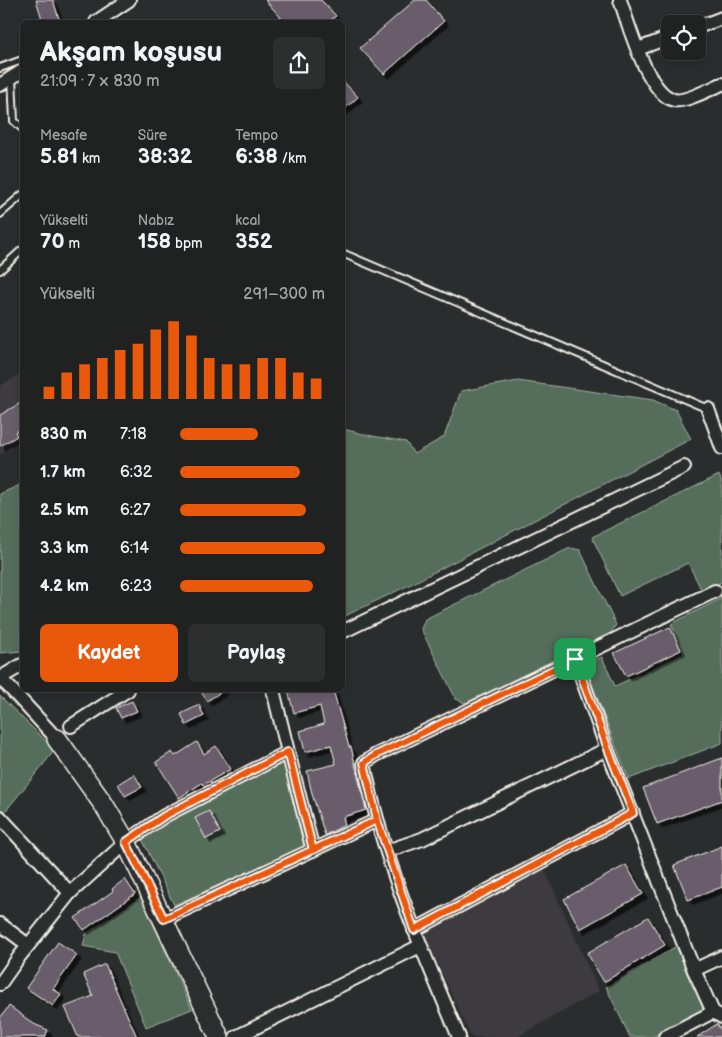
<!DOCTYPE html>
<html lang="tr">
<meta charset="utf-8">
<style>
:root{--surface:#202222;--page:#2d2f2f;--text:#f1f3f6;--muted:#a2a4a5;--line:#3d3f40;--accent:#ea580c}
body{margin:0;font-family:"Balsamiq Sans",sans-serif;background:var(--page);color:var(--text);height:100vh;display:flex;flex-direction:column;font-size:19px;white-space:nowrap}
*{box-sizing:border-box;margin:0}
p{font-size:16px;color:var(--muted)}
.icon{flex:none;width:28px;height:28px;fill:none;stroke:currentColor;stroke-width:2;stroke-linecap:round;stroke-linejoin:round}
.map{position:relative;flex:1;overflow:hidden}
.details{position:absolute;left:20px;top:20px;width:325px;height:672px;display:flex;flex-direction:column;background:var(--surface);border-radius:8px;box-shadow:0 2px 8px #0003,0 0 0 1px var(--line)}
.details>*{flex:none}
.tools{position:absolute;left:661px;top:15px;display:grid;gap:10px}
.tools a{display:grid;place-items:center;width:45px;height:45px;border-radius:8px;background:var(--surface);box-shadow:0 2px 8px #0003,0 0 0 1px var(--line);font-size:25px}
.pin{position:absolute;display:grid;place-items:center;width:42px;height:42px;color:#fff;margin:-21px;border-radius:10px;box-shadow:0 2px 8px #0006}
.round{display:grid;place-items:center;flex:none;width:52px;height:52px;border-radius:8px;background:var(--page)}
.headline{display:flex;align-items:center;justify-content:space-between;height:85px;padding:0 20px}
h1{font-size:28px;font-weight:800;line-height:38px}
.stats{display:grid;grid-template-columns:repeat(3,1fr);gap:8px;height:85px;padding:5px 20px}
.stats div{display:grid;align-content:center}
.stats b{font-size:21px;font-weight:800}
.stats small{font-size:14px;font-weight:400}
.stats p{font-size:14px}
.chart{height:140px;padding:10px 20px}
.chart p{display:flex;justify-content:space-between}
.chart svg{width:100%;height:90px;margin-top:5px;stroke:var(--accent);stroke-width:6}
.cta{display:flex;gap:10px;margin-top:auto;padding:10px 20px}
.cta a{flex:1;height:58px;border-radius:8px;background:var(--accent);color:#fff;font-size:20px;font-weight:800;line-height:58px;text-align:center}
.cta a+a{background:var(--page);color:var(--text)}
ul{padding:0 20px;list-style:none;font-size:16px}
li{display:grid;grid-template-columns:80px 60px 1fr;align-items:center;height:38px}
li i{height:12px;border-radius:6px;background:var(--accent)}
.map>svg:first-child{display:block}
.built{fill:#3d3b41}
.green{fill:#556e5c;stroke:#a4b0a2}
.building{fill:#695d6c;stroke:#f4f1e8;filter:url(#shadow)}
.lines{fill:none;stroke-linecap:round;stroke-linejoin:round}
.lane-casing{stroke:#f4f1e8;stroke-width:10}
.street-casing{stroke:#f4f1e8;stroke-width:16}
.secondary-casing{stroke:#f4f1e8;stroke-width:22}
.lane{stroke:#2a2d2e;stroke-width:6}
.street{stroke:#2a2d2e;stroke-width:12}
.secondary{stroke:#2a2d2e;stroke-width:19}
.route-casing{stroke:#fff;stroke-width:10}
.route{stroke:#ea580c;stroke-width:6}
</style>
<div class="map">
<svg width="722" height="1037" viewBox="0 0 722 1037">
<defs>
<filter id="shadow"><feDropShadow dx="4.5" dy="4.5" stdDeviation="0" flood-color="#0009"/></filter>
</defs>
<rect width="100%" height="100%" fill="#2a2d2e"/>
<filter id="ink" filterUnits="userSpaceOnUse"><feTurbulence type="fractalNoise" baseFrequency=".02" numOctaves="2"/><feDisplacementMap in="SourceGraphic" scale="10" xChannelSelector="R" yChannelSelector="G"/><feConvolveMatrix kernelMatrix="1 2 1 2 8 2 1 2 1" color-interpolation-filters="sRGB"/></filter>
<g filter="url(#ink)">
<!-- built -->
<g class="built">
<polygon points="22,373 22,441 0,455 0,386"/>
<polygon points="543,866 599,991 517,1037 471,1037 424,933"/>
</g>
<!-- green -->
<g class="green">
<polygon points="518,381 653,400 676,410 691,439 411,584 343,617 343,429 367,435 406,442 414,454 444,437 461,391"/>
<polygon points="719,475 722,482 722,582 702,591 688,563 620,596 592,537"/>
<polygon points="22,484 22,651 0,653 0,494"/>
<polygon points="570,548 580,550 616,625 611,633 465,703 456,699 421,629 425,619"/>
<polygon points="722,598 722,743 629,779 584,665 602,657 615,686 684,654 671,624"/>
<polygon points="0,696 55,750 4,813 0,809"/>
<polygon points="283,761 304,847 174,905 142,839 166,823"/>
<polygon points="141,897 192,1009 146,1027 115,952 83,946 86,934"/>
<polygon points="677,946 687,974 705,1011 652,1037 630,1037 606,987"/>
</g>
<!-- building -->
<g class="building">
<polygon points="36,0 53,0 60,22 43,22"/>
<polygon points="265,0 321,0 336,16 328,22 285,22"/>
<polygon points="415,0 426,0 444,21 384,74 360,48"/>
<polygon points="342,80 358,97 342,111"/>
<polygon points="22,402 22,428 15,432 17,436 0,446 0,415"/>
<polygon points="670,627 681,650 626,676 614,653"/>
<polygon points="200,690 224,690 207,701"/>
<polygon points="293,690 333,690 349,747 351,747 366,810 343,817 345,825 325,835 312,794 307,771 336,764 331,745 305,752 300,731 324,724 320,706 294,713 288,691"/>
<polygon points="132,701 137,711 121,718 116,708"/>
<polygon points="199,705 204,716 186,725 181,714"/>
<polygon points="197,742 204,754 216,746 231,769 203,785 202,783 179,798 156,762 172,752 175,756"/>
<polygon points="722,758 722,800 657,824 643,788"/>
<polygon points="134,774 142,787 125,796 118,784"/>
<polygon points="209,811 220,832 206,839 195,818"/>
<polygon points="722,846 722,887 688,900 674,865"/>
<polygon points="626,865 643,894 580,929 564,899"/>
<polygon points="125,879 135,894 84,930 75,918 113,891 112,889"/>
<polygon points="648,917 665,945 604,982 587,953"/>
<polygon points="58,942 77,955 53,989 61,994 53,1006 26,988"/>
<polygon points="105,964 120,999 137,1037 78,1037 65,1007 93,996 83,974"/>
<polygon points="9,1006 34,1024 48,1030 45,1037 0,1037 0,1018"/>
<polygon points="717,1024 722,1032 722,1037 697,1037"/>
</g>
<g class="lines">
<defs>
<g id="lane">
<polyline points="0,68 22,60"/>
<polyline points="12,77 14,121 22,128"/>
<polyline points="0,214 22,195"/>
<polyline points="342,253 708,409"/>
<polyline points="0,270 22,250"/>
</g>
<g id="street">
<path d="M620 0C629 25 647 93 674 100 684 103 712 88 722 84"/>
<polyline points="96,22 129,0"/>
<polyline points="698,27 722,18"/>
<polyline points="638,49 670,37"/>
<polyline points="0,85 22,71"/>
<polyline points="708,409 722,448"/>
<polyline points="342,632 684,467"/>
<polyline points="575,659 607,749 694,970 713,1012 722,1017"/>
<polyline points="0,678 22,665"/>
<polyline points="0,679 8,686 57,739"/>
<polyline points="273,690 288,752"/>
<polyline points="71,726 128,690"/>
<polyline points="0,817 70,893"/>
<polyline points="387,851 422,839 607,749"/>
<polyline points="164,919 377,820"/>
<polyline points="0,924 28,945"/>
<polyline points="414,930 633,813"/>
<polyline points="694,970 722,957"/>
<polyline points="0,984 19,957 70,893 126,842 164,816 288,752 313,850"/>
<polyline points="236,1037 420,946"/>
<path d="M459 1037C421 948 382 858 364 763L376 755 715 591"/>
<polyline points="665,1037 713,1012"/>
</g>
<polyline id="secondary" points="57,739 104,805 126,842 219,1037"/>
</defs>
<!-- lane casing -->
<use href="#lane" class="lane-casing"/>
<!-- street casing -->
<use href="#street" class="street-casing"/>
<!-- secondary casing -->
<use href="#secondary" class="secondary-casing"/>
<!-- lane -->
<use href="#lane" class="lane"/>
<!-- street -->
<use href="#street" class="street"/>
<!-- secondary -->
<use href="#secondary" class="secondary"/>
</g>
</g>
<g class="lines" filter="url(#ink)">
<defs>
<polyline id="route" points="575,659 376,755 364,763 377,820 313,850 288,752 164,816 126,842 164,919 377,820 414,930 633,813 608,749 575,659"/>
</defs>
<!-- route casing -->
<use href="#route" class="route-casing"/>
<!-- route -->
<use href="#route" class="route"/>
</g>
</svg>
<div class="tools">
<a><svg class="icon" aria-label="locate" viewBox="0 0 24 24"><circle cx="12" cy="12" r="6"/><path d="M12 2v4M12 18v4M2 12h4M18 12h4"/></svg></a>
</div>
<div class="pin" style="left:575px;top:659px;background:#1e9e55"><svg class="icon" aria-label="arrive" viewBox="0 0 24 24"><path d="M6 21V4h12l-3 4 3 4H6"/></svg></div>
<section class="details">
<div class="headline"><div><h1>Akşam koşusu</h1><p>21:09 · 7 × 830 m</p></div><a class="round"><svg class="icon" aria-label="share" viewBox="0 0 24 24"><path d="M12 15V3M7 8l5-5 5 5M5 13v7h14v-7"/></svg></a></div>
<div class="stats">
<div><p>Mesafe</p><b>5.81<small> km</small></b></div>
<div><p>Süre</p><b>38:32</b></div>
<div><p>Tempo</p><b>6:38<small> /km</small></b></div>
</div>
<div class="stats">
<div><p>Yükselti</p><b>70<small> m</small></b></div>
<div><p>Nabız</p><b>158<small> bpm</small></b></div>
<div><p>kcal</p><b>352</b></div>
</div>
<div class="chart"><p><span>Yükselti</span>291–300 m</p>
<svg viewBox="0 0 160 44" preserveAspectRatio="none"><path d="M5 44V38M15 44V31M25 44V27M35 44V24M45 44V20M55 44V17M65 44V10M75 44V6M85 44V13M95 44V24M105 44V27M115 44V27M125 44V24M135 44V24M145 44V31M155 44V34"/></svg>
</div>
<ul>
<li><b>830 m</b>7:18<i style="width:54%"></i></li>
<li><b>1.7 km</b>6:32<i style="width:83%"></i></li>
<li><b>2.5 km</b>6:27<i style="width:87%"></i></li>
<li><b>3.3 km</b>6:14<i style="width:100%"></i></li>
<li><b>4.2 km</b>6:23<i style="width:92%"></i></li>
</ul>
<div class="cta"><a>Kaydet</a><a>Paylaş</a></div>
</section>
</div>
